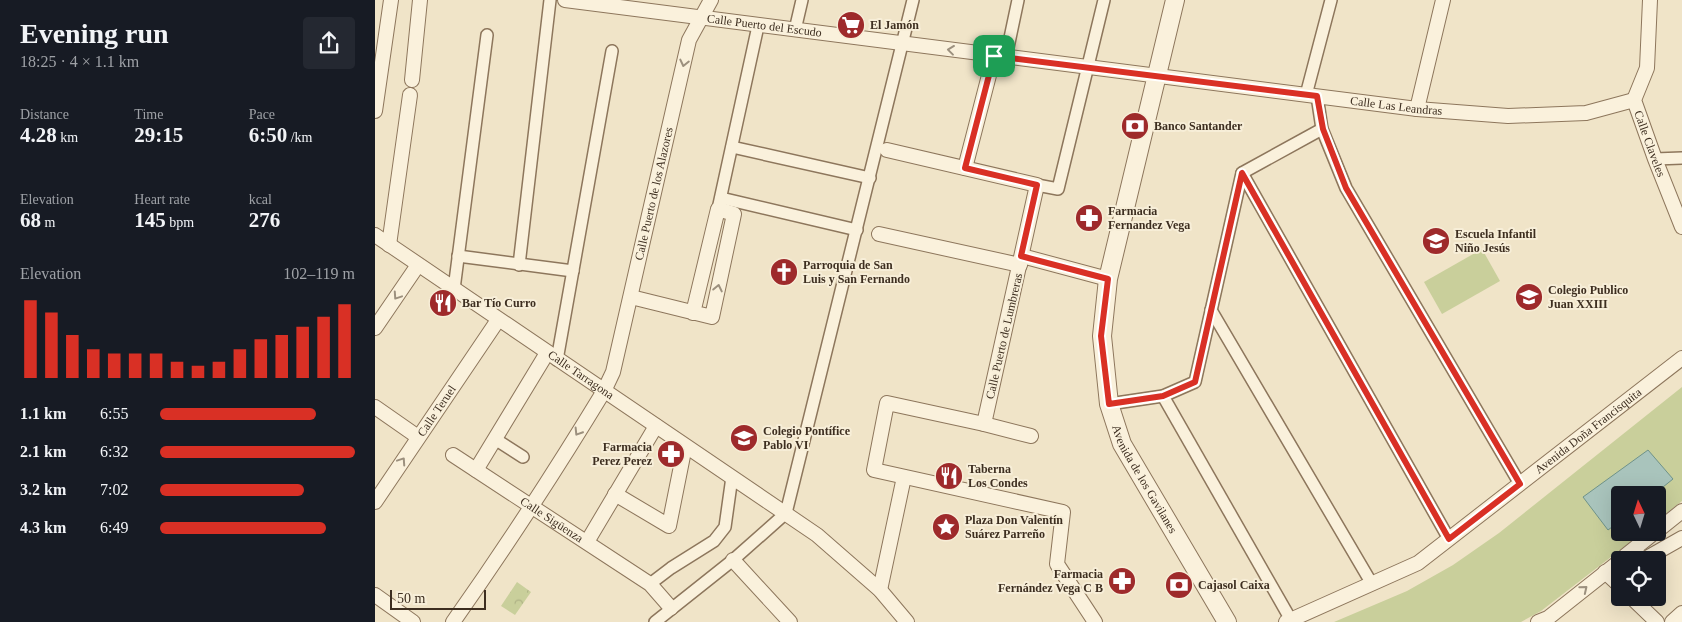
<!DOCTYPE html>
<meta charset="utf-8">
<style>
:root{--surface:#171b24;--page:#242831;--text:#f1f3f6;--muted:#9ea1a6;--accent:#d93025}
body{margin:0;font-family:Georgia,serif;background:var(--page);color:var(--text);height:100vh;display:flex;flex-direction:column;font-size:19px;white-space:nowrap}
*{box-sizing:border-box;margin:0}
p{font-size:16px;color:var(--muted)}
.icon{flex:none;width:28px;height:28px;fill:none;stroke:currentColor;stroke-width:2;stroke-linecap:round;stroke-linejoin:round}
.map{position:relative;flex:1;overflow:hidden}
.side{display:flex;flex-direction:column;background:var(--surface);width:375px}
.side>*{flex:none}
.needle{width:32px;rotate:356deg}
.controls{position:absolute;left:1236px;top:486px;display:grid;gap:10px}
.controls a{display:grid;place-items:center;width:55px;height:55px;border-radius:5px;background:var(--surface);box-shadow:0 5px 20px #0002;font-size:25px}
.scale{position:absolute;left:15px;bottom:12px;width:96px;box-sizing:border-box;padding-left:5px;border:2px solid #3d2e20;border-top:0;font-size:14px;line-height:18px;white-space:nowrap;color:#3d2e20;-webkit-text-stroke:4px #f7eed8;paint-order:stroke}
.pin{position:absolute;display:grid;place-items:center;width:42px;height:42px;color:#fff;margin:-21px;border-radius:10px;box-shadow:0 2px 8px #0006}
.round{display:grid;place-items:center;flex:none;width:52px;height:52px;border-radius:5px;background:var(--page)}
.summary{display:flex;align-items:center;justify-content:space-between;height:85px;padding:0 20px}
h1{font-size:28px;font-weight:800;line-height:38px}
.stats{display:grid;grid-template-columns:repeat(3,1fr);gap:8px;height:85px;padding:5px 20px}
.stats div{display:grid;align-content:center}
.stats b{font-size:21px;font-weight:800}
.stats small{font-size:14px;font-weight:400}
.stats p{font-size:14px}
.chart{height:140px;padding:10px 20px}
.chart p{display:flex;justify-content:space-between}
.chart svg{width:100%;height:90px;margin-top:5px;stroke:var(--accent);stroke-width:6}
ul{padding:0 20px;list-style:none;font-size:16px}
li{display:grid;grid-template-columns:80px 60px 1fr;align-items:center;height:38px}
li i{height:12px;border-radius:6px;background:var(--accent)}
main{display:flex;flex:1;min-height:0}
.map>svg:first-child{display:block}
.park{fill:url(#park-crowns)}
.pitch{fill:#c9cf9b}
.water{fill:#a9c4bc;stroke:#6f938a}
.lines{fill:none;stroke-linecap:round;stroke-linejoin:round}
.pedestrian-casing{stroke:#8d765c;stroke-width:14}
.minor-casing{stroke:#8d765c;stroke-width:16}
.tertiary-casing{stroke:#8d765c;stroke-width:20}
.pedestrian{stroke:#faf1dc;stroke-width:11}
.minor{stroke:#faf1dc;stroke-width:14}
.tertiary{stroke:#faf1dc;stroke-width:18}
.oneway{stroke:#9c907e}
.route-casing{stroke:#fff;stroke-width:10}
.route{stroke:#d93025;stroke-width:6}
.labels{text-anchor:middle;stroke-width:4;stroke-linejoin:round;paint-order:stroke}
.poi-label{font-size:12px;font-weight:bold;fill:#3d2e20;stroke:#f7eed8;text-anchor:start}
.street-label{font-size:12px;fill:#3d2e20;stroke:#f7eed8}
</style>
<main>
<section class="side">
<div class="summary"><div><h1>Evening run</h1><p>18:25 · 4 × 1.1 km</p></div><a class="round"><svg class="icon" aria-label="share" viewBox="0 0 24 24"><path d="M12 15V3M7 8l5-5 5 5M5 13v7h14v-7"/></svg></a></div>
<div class="stats">
<div><p>Distance</p><b>4.28<small> km</small></b></div>
<div><p>Time</p><b>29:15</b></div>
<div><p>Pace</p><b>6:50<small> /km</small></b></div>
</div>
<div class="stats">
<div><p>Elevation</p><b>68<small> m</small></b></div>
<div><p>Heart rate</p><b>145<small> bpm</small></b></div>
<div><p>kcal</p><b>276</b></div>
</div>
<div class="chart"><p><span>Elevation</span>102–119 m</p>
<svg viewBox="0 0 160 44" preserveAspectRatio="none"><path d="M5 44V6M15 44V12M25 44V23M35 44V30M45 44V32M55 44V32M65 44V32M75 44V36M85 44V38M95 44V36M105 44V30M115 44V25M125 44V23M135 44V19M145 44V14M155 44V8"/></svg>
</div>
<ul>
<li><b>1.1 km</b>6:55<i style="width:80%"></i></li>
<li><b>2.1 km</b>6:32<i style="width:100%"></i></li>
<li><b>3.2 km</b>7:02<i style="width:74%"></i></li>
<li><b>4.3 km</b>6:49<i style="width:85%"></i></li>
</ul>
</section>
<div class="map">
<svg width="1307" height="622" viewBox="0 0 1307 622">
<defs>
<pattern id="park-crowns" width="20" height="18" patternUnits="userSpaceOnUse" patternTransform="scale(1.25)"><rect width="20" height="18" fill="#c9cf9b"/><path d="M2 6a3 3 0 1 1 6 0M12 15a3 3 0 1 1 6 0" fill="none" stroke="#aeb285"/></pattern>
</defs>
<rect width="100%" height="100%" fill="#f0e4c8"/>
<!-- park -->
<polygon class="park" points="142,582 156,592 140,615 126,606"/>
<!-- pitch -->
<g class="pitch">
<polygon points="1107,249 1125,281 1067,314 1049,282"/>
<polygon points="1307,387 1307,501 1283,520 1282,495 1245,495 1245,532 1267,533 1166,611 1146,622 959,622 1032,591 1078,565 1124,533"/>
</g>
<!-- water -->
<polygon class="water" points="1273,450 1298,479 1278,495 1245,495 1245,521 1233,530 1208,497"/>
<g class="lines">
<defs>
<g id="pedestrian">
<polyline points="420,30 427,0"/>
<polyline points="631,57 643,0"/>
<polyline points="931,95 956,0"/>
<polyline points="942,96 947,129 971,188 1145,484"/>
<polyline points="357,147 495,178"/>
<polyline points="1280,159 1307,158"/>
<polyline points="867,173 1074,539"/>
<polyline points="662,185 683,189 729,0"/>
<polyline points="346,198 482,230"/>
<polyline points="343,209 383,26"/>
<polyline points="83,256 198,271"/>
<polyline points="144,265 175,0"/>
<polyline points="79,289 112,35"/>
<polyline points="836,310 997,584"/>
<polyline points="182,360 237,51"/>
<polyline points="788,396 916,620"/>
<polyline points="734,404 788,396 820,382 867,173 947,129"/>
<polyline points="120,439 148,457"/>
<polyline points="275,584 296,568 339,541 350,527 357,477"/>
<polyline points="280,622 358,560 411,513 538,0"/>
</g>
<g id="minor">
<path id="s1" d="M190 0 1042 109 1133 116 1211 113 1259 100"/>
<path id="s2" d="M1275 0 1272 68 1259 100 1280 159 1307 227"/>
<polyline points="37,80 45,0"/>
<polyline points="1042,109 1068,0"/>
<polyline points="0,111 16,0"/>
<polyline points="512,150 662,185 609,424"/>
<polyline points="590,168 619,56"/>
<polyline points="504,234 645,265"/>
<path id="s3" d="M0 235 442 535 505 590 532 622"/>
<polyline points="14,245 35,95"/>
<polyline points="647,256 733,279"/>
<polyline points="256,297 337,317 359,214 343,209 318,313"/>
<polyline points="0,328 43,265"/>
<polyline points="0,407 43,437"/>
<polyline points="656,436 609,424 512,403 499,470 688,512 682,564 720,622"/>
<path id="s4" d="M78 455 275 584 296 608"/>
<polyline points="101,470 172,353"/>
<polyline points="240,494 294,526 310,446"/>
<path id="s5" d="M0 502 123 320"/>
<polyline points="1282,531 1307,511"/>
<polyline points="212,542 281,426"/>
<polyline points="1256,552 1270,559 1307,538"/>
<polyline points="1250,556 1280,532"/>
<polyline points="358,560 415,622"/>
<polyline points="1230,572 1245,586"/>
<polyline points="505,590 529,477"/>
<polyline points="0,595 38,622"/>
<polyline points="1257,598 1282,622"/>
<path id="s6" d="M78 622C131 547 181 470 229 391L238 372 314 40 336 0"/>
<path id="s7" d="M911 622 1043 563 1307 358"/>
<polyline points="1163,622 1173,618 1245,561"/>
<polyline points="1297,622 1307,613"/>
</g>
<g id="tertiary">
<path id="s8" d="M800 0 733 279 727 336 734 404 747 444 852 622"/>
</g>
</defs>
<!-- pedestrian casing -->
<use href="#pedestrian" class="pedestrian-casing"/>
<!-- minor casing -->
<use href="#minor" class="minor-casing"/>
<!-- tertiary casing -->
<use href="#tertiary" class="tertiary-casing"/>
<!-- pedestrian -->
<use href="#pedestrian" class="pedestrian"/>
<!-- minor -->
<use href="#minor" class="minor"/>
<!-- tertiary -->
<use href="#tertiary" class="tertiary"/>
</g>
<!-- one-way arrows -->
<defs><path id="oneway-chevron" d="M-2-3.5L2.5 0L-2 3.5" fill="none" stroke-width="1.6" stroke-linecap="round" stroke-linejoin="round" transform="scale(1.25)"/></defs>
<g class="oneway">
<use href="#oneway-chevron" transform="translate(576 50) rotate(-173)"/>
<use href="#oneway-chevron" transform="translate(309 63) rotate(103)"/>
<use href="#oneway-chevron" transform="translate(343 288) rotate(-78)"/>
<use href="#oneway-chevron" transform="translate(22 296) rotate(124)"/>
<use href="#oneway-chevron" transform="translate(203 432) rotate(122)"/>
<use href="#oneway-chevron" transform="translate(27 461) rotate(-56)"/>
<use href="#oneway-chevron" transform="translate(1209 589) rotate(-39)"/>
</g>
<g class="lines">
<defs>
<polygon id="route" points="619,56 942,96 948,129 971,188 1145,484 1074,539 867,173 820,382 788,396 734,404 726,336 733,279 646,256 662,185 590,168"/>
</defs>
<!-- route casing -->
<use href="#route" class="route-casing"/>
<!-- route -->
<use href="#route" class="route"/>
</g>
<!-- icons -->
<defs>
<symbol id="supermarket-disc" viewBox="-11 -11 22 22"><circle r="9.5" fill="#9e2a2b" stroke="#f7eed8"/><path d="M-6-5.5h2.5l.6 2H6L4.5 2H-2.5L-4.4-4H-6ZM-1.5 3.2a1.3 1.3 0 1 0 .1 0ZM3 3.2a1.3 1.3 0 1 0 .1 0Z" fill="#fff"/></symbol>
<symbol id="bank-disc" viewBox="-11 -11 22 22"><circle r="9.5" fill="#9e2a2b" stroke="#f7eed8"/><path d="M-6-4H6V4H-6ZM0-2.3a2.3 2.3 0 1 0 0 4.6a2.3 2.3 0 1 0 0-4.6Z" fill="#fff"/></symbol>
<symbol id="pharmacy-disc" viewBox="-11 -11 22 22"><circle r="9.5" fill="#9e2a2b" stroke="#f7eed8"/><path d="M-2-6h4v4h4v4h-4v4h-4v-4h-4v-4h4Z" fill="#fff"/></symbol>
<symbol id="school-disc" viewBox="-11 -11 22 22"><circle r="9.5" fill="#9e2a2b" stroke="#f7eed8"/><path d="M0-5L7-2L0 1L-7-2ZM-4 1L0 2.5L4 1V4Q0 6-4 4Z" fill="#fff"/></symbol>
<symbol id="church-disc" viewBox="-11 -11 22 22"><circle r="9.5" fill="#9e2a2b" stroke="#f7eed8"/><path d="M-1.2-6h2.4v3.5h3.3v2.4h-3.3V6h-2.4V-.1h-3.3v-2.4h3.3Z" fill="#fff"/></symbol>
<symbol id="restaurant-disc" viewBox="-11 -11 22 22"><circle r="9.5" fill="#9e2a2b" stroke="#f7eed8"/><path d="M-5-6h1v4h1v-4h1v4h1v-4h1v5L-1.5 .5V6h-2V.5L-5-1ZM5-6V6H3V1.5H1.5Q1.5-4 5-6Z" fill="#fff"/></symbol>
<symbol id="sight-disc" viewBox="-11 -11 22 22"><circle r="9.5" fill="#9e2a2b" stroke="#f7eed8"/><path d="M0-6L1.8-2.2L6-1.7L2.9 1.2L3.7 5.4L0 3.3L-3.7 5.4L-2.9 1.2L-6-1.7L-1.8-2.2Z" fill="#fff"/></symbol>
</defs>
<g fill-rule="evenodd">
<use href="#supermarket-disc" x="460" y="9" width="32" height="32"/>
<use href="#bank-disc" x="744" y="110" width="32" height="32"/>
<use href="#pharmacy-disc" x="698" y="202" width="32" height="32"/>
<use href="#school-disc" x="1045" y="225" width="32" height="32"/>
<use href="#church-disc" x="393" y="256" width="32" height="32"/>
<use href="#school-disc" x="1138" y="281" width="32" height="32"/>
<use href="#restaurant-disc" x="52" y="287" width="32" height="32"/>
<use href="#school-disc" x="353" y="422" width="32" height="32"/>
<use href="#pharmacy-disc" x="280" y="438" width="32" height="32"/>
<use href="#restaurant-disc" x="558" y="460" width="32" height="32"/>
<use href="#sight-disc" x="555" y="511" width="32" height="32"/>
<use href="#pharmacy-disc" x="731" y="565" width="32" height="32"/>
<use href="#bank-disc" x="788" y="569" width="32" height="32"/>
</g>
<g class="labels">
<!-- poi labels -->
<g class="poi-label">
<text x="495" y="29">El Jamón</text>
<text x="779" y="130">Banco Santander</text>
<text x="733" y="215">Farmacia<tspan x="733" dy="14">Fernandez Vega</tspan></text>
<text x="1080" y="238">Escuela Infantil<tspan x="1080" dy="14">Niño Jesús</tspan></text>
<text x="428" y="269">Parroquia de San<tspan x="428" dy="14">Luis y San Fernando</tspan></text>
<text x="1173" y="294">Colegio Publico<tspan x="1173" dy="14">Juan XXIII</tspan></text>
<text x="87" y="307">Bar Tío Curro</text>
<text x="388" y="435">Colegio Pontífice<tspan x="388" dy="14">Pablo VI</tspan></text>
<text x="277" y="451" text-anchor="end">Farmacia<tspan x="277" dy="14">Perez Perez</tspan></text>
<text x="593" y="473">Taberna<tspan x="593" dy="14">Los Condes</tspan></text>
<text x="590" y="524">Plaza Don Valentín<tspan x="590" dy="14">Suárez Parreño</tspan></text>
<text x="728" y="578" text-anchor="end">Farmacia<tspan x="728" dy="14">Fernández Vega C B</tspan></text>
<text x="823" y="589">Cajasol Caixa</text>
</g>
<!-- street labels -->
<g class="street-label">
<text dy="4" stroke="none"><textPath href="#s1" startOffset="201">Calle Puerto del Escudo</textPath></text>
<text dy="4" stroke="none"><textPath href="#s1" startOffset="838">Calle Las Leandras</textPath></text>
<text dy="4" stroke="none"><textPath href="#s2" startOffset="149">Calle Claveles</textPath></text>
<text dy="4" stroke="none"><textPath href="#s6" startOffset="480">Calle Puerto de los Alazores</textPath></text>
<text transform="translate(629 336) rotate(-77)" y="4">Calle Puerto de Lumbreras</text>
<text dy="4" stroke="none"><textPath href="#s3" startOffset="249">Calle Tarragona</textPath></text>
<text dy="4" stroke="none"><textPath href="#s5" startOffset="110">Calle Teruel</textPath></text>
<text dy="4" stroke="none"><textPath href="#s7" startOffset="360">Avenida Doña Francisquita</textPath></text>
<text dy="4" stroke="none"><textPath href="#s8" startOffset="496">Avenida de los Gavilanes</textPath></text>
<text dy="4" stroke="none"><textPath href="#s4" startOffset="118">Calle Sigüenza</textPath></text>
</g>
</g>
</svg>
<div class="controls">
<a><svg class="needle" viewBox="-14 -14 28 28"><path d="M0-13l5 13h-10z" fill="#e53935"/><path d="M0 13l5-13h-10z" fill="#9ea1a6"/></svg></a>
<a><svg class="icon" aria-label="locate" viewBox="0 0 24 24"><circle cx="12" cy="12" r="6"/><path d="M12 2v4M12 18v4M2 12h4M18 12h4"/></svg></a>
</div>
<div class="scale">50 m</div>
<div class="pin" style="left:619px;top:56px;background:#1e9e55"><svg class="icon" aria-label="arrive" viewBox="0 0 24 24"><path d="M6 21V4h12l-3 4 3 4H6"/></svg></div>
</div>
</main>
